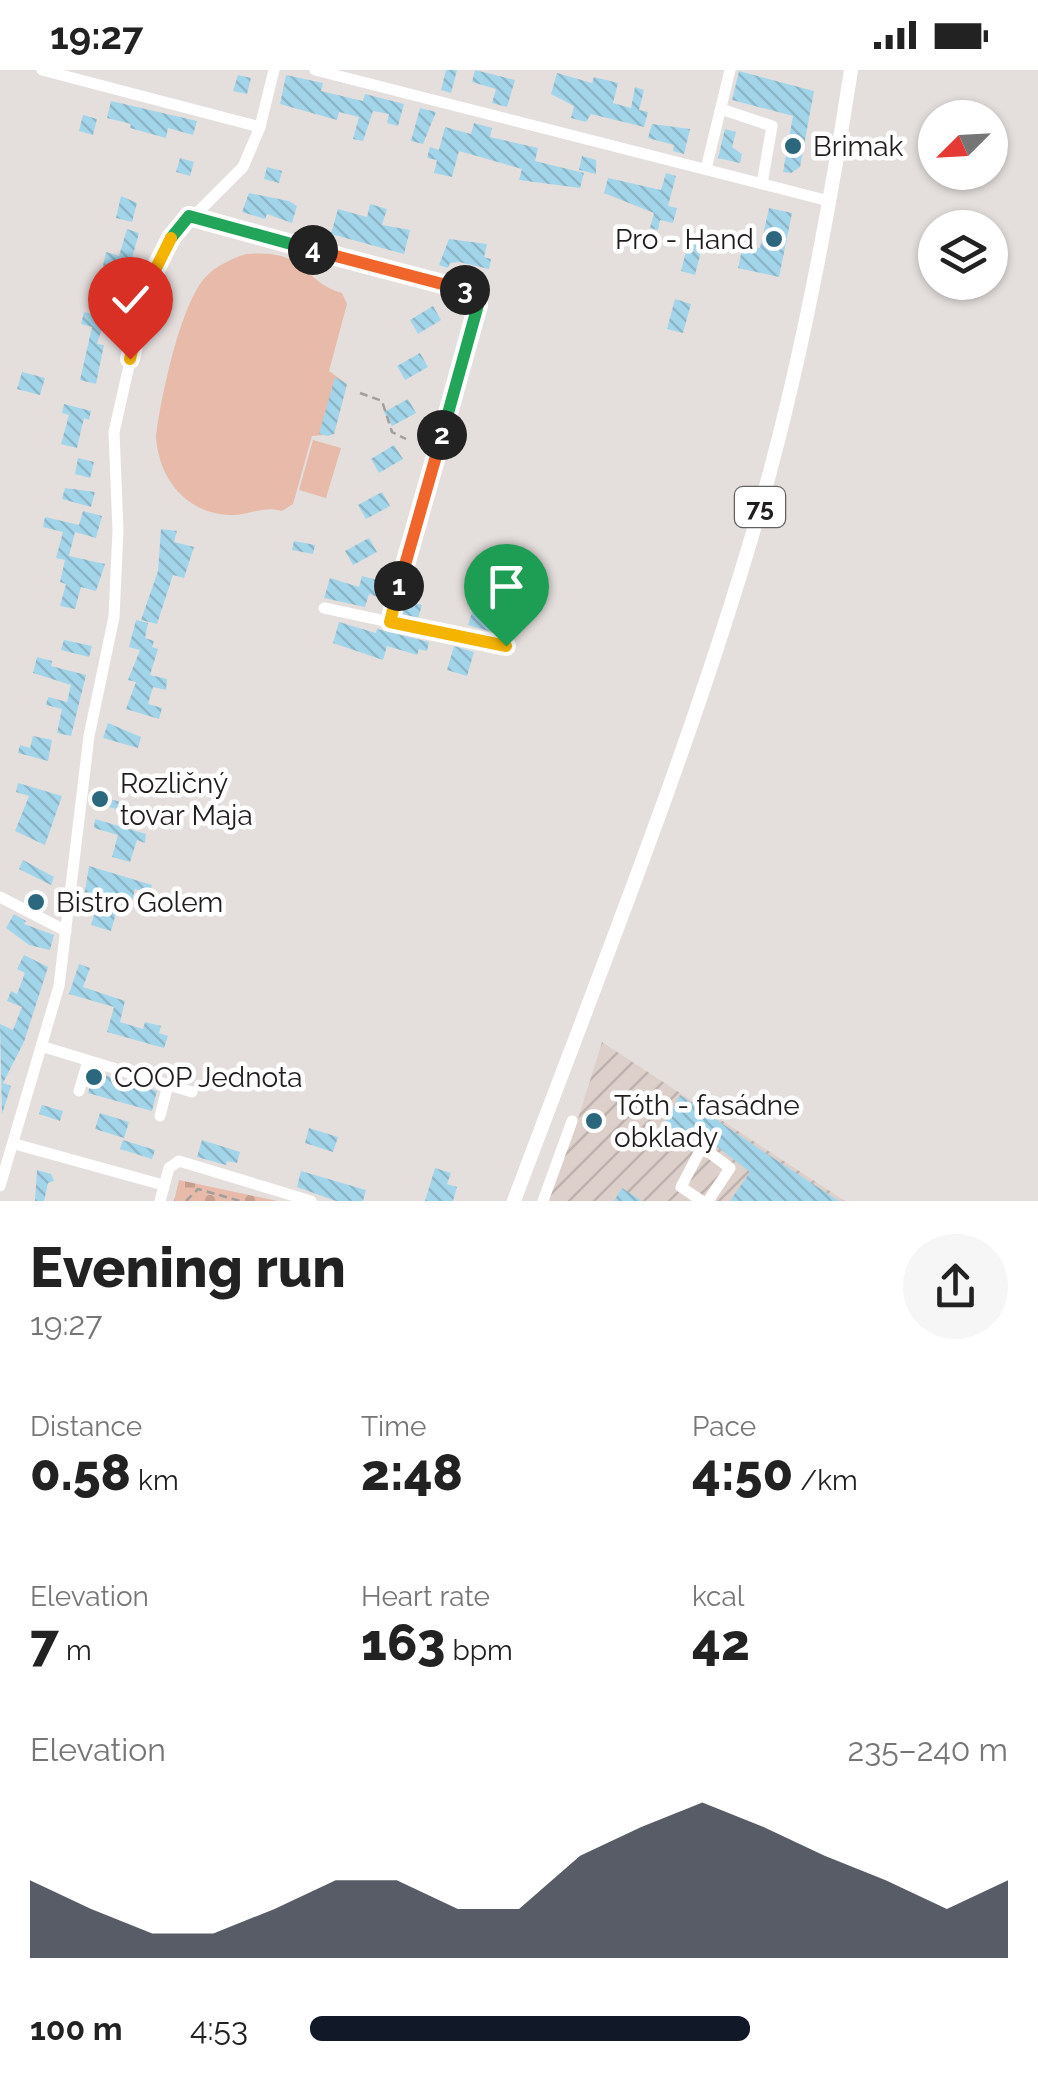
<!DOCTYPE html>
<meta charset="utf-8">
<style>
:root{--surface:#fff;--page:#f6f6f6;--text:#222;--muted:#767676;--accent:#111827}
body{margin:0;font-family:Raleway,sans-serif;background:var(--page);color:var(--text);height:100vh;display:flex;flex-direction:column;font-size:38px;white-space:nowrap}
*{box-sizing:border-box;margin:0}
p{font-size:32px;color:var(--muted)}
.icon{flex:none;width:55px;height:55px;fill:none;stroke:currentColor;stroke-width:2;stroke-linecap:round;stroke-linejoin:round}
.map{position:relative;height:1131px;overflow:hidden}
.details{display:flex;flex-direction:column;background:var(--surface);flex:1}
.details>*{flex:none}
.needle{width:65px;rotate:246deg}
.controls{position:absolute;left:918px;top:30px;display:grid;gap:20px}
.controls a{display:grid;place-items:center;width:90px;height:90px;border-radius:50%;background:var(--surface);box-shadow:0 2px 8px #0004;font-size:50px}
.pin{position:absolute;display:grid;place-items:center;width:85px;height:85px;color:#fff;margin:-102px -42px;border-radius:50% 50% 50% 0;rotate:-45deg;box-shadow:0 0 10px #0007}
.pin .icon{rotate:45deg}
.km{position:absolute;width:50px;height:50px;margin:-25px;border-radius:50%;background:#222;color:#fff;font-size:28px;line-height:50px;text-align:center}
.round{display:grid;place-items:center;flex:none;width:105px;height:105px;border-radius:52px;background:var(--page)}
.headline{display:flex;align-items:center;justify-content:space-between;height:170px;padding:0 30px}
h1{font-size:55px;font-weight:800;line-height:75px}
.stats{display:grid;grid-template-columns:repeat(3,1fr);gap:15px;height:170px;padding:10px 30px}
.stats div{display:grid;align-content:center}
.stats b{font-size:50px;font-weight:800}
.stats small{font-size:28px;font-weight:400}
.stats p{font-size:28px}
.chart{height:280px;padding:20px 30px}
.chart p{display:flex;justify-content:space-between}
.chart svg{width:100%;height:180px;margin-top:10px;fill:var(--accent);opacity:.7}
ul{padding:0 30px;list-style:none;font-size:32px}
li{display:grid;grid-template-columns:160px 120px 1fr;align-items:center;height:75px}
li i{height:25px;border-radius:12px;background:var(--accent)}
.status{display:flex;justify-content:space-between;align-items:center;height:70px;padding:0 50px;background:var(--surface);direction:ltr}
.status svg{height:28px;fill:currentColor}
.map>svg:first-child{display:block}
.industrial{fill:url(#industrial-furrows)}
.grass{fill:#e7baa9}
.cemetery{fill:url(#cemetery-stones)}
.building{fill:url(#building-back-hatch)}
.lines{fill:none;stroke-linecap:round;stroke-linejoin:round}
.path{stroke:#a29e9c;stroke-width:2.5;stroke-dasharray:8 5;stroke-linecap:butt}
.minor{stroke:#fff;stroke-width:11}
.major{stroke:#fff;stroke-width:14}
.split-1-casing{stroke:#fff;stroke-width:20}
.split-2-casing{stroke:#fff;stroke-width:20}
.split-3-casing{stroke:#fff;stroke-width:20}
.split-4-casing{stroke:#fff;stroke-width:20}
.split-5-casing{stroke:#fff;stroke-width:20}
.split-6-casing{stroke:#fff;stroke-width:20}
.split-1{stroke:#f5b400;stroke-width:12}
.split-2{stroke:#f0652b;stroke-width:12}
.split-3{stroke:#22a559;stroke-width:12}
.split-4{stroke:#f0652b;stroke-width:12}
.split-5{stroke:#22a559;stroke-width:12}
.split-6{stroke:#f5b400;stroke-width:12}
.poi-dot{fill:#2b687e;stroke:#fff;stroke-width:4}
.labels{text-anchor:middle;stroke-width:9;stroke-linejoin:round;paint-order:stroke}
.shield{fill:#fff;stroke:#636261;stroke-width:2.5}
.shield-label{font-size:25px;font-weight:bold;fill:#201e1d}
.poi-label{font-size:28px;fill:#201e1d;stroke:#fff;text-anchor:start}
</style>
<div class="status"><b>19:27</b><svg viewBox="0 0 49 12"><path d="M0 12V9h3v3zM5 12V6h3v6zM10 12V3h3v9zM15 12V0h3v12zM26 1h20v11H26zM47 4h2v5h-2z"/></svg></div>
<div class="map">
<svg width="1038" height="1131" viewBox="0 0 1038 1131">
<defs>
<pattern id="industrial-furrows" width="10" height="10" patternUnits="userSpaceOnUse" patternTransform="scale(2.5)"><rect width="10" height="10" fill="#ddd0cb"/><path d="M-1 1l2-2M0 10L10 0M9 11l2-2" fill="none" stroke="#bdb2ae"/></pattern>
<pattern id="cemetery-stones" width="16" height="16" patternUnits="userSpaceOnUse" patternTransform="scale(2.5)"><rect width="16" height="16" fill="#e7baa9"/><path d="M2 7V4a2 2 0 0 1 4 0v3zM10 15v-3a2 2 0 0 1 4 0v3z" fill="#c69f91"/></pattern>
<pattern id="building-back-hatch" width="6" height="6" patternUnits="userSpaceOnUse" patternTransform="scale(2.5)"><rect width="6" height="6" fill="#a3d5ea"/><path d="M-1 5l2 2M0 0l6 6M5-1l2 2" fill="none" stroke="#8cb6c8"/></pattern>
</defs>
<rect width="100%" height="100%" fill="#e4dfdd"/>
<!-- industrial -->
<polygon class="industrial" points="602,972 845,1131 545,1131 571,1071"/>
<!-- grass -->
<g class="grass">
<path d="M246 184C311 179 300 211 342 223L347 234 329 301 347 314 334 364 312 366 293 434 282 441C262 435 249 446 229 445 185 443 158 407 156 366 161 327 178 247 200 214 211 198 228 190 246 184Z"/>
<polygon points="313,370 341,378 326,428 299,420"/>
</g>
<!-- cemetery -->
<polygon class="cemetery" points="179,1110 277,1131 174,1131"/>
<!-- building -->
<g class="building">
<polygon points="446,0 457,0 451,23 441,20"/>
<polygon points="475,0 515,10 507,37 492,33 496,19 472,12"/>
<polygon points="739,1 814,21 800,97 791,103 783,102 793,46 732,30"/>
<polygon points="557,3 592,13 594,7 618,13 613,33 631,38 635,17 644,20 639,40 648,42 644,57 591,44 586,52 571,48 574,36 551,24"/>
<polygon points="238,5 251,8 247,24 233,21"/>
<polygon points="286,5 323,13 321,21 363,31 365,24 404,34 398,56 387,53 389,44 373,41 363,71 353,69 359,47 339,42 337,50 280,34"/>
<polygon points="111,31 197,51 193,65 168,58 166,68 130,58 131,54 107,48"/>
<polygon points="420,38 436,42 423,74 411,71"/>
<polygon points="83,45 97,49 93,65 79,61"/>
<polygon points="474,53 492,58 490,67 538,78 535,91 584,103 580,118 519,110 522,99 459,81 452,107 434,103 437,90 427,88 430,77 439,80 445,57 471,64"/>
<polygon points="652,54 690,59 684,84 673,81 674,75 648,68"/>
<polygon points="725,59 736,62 732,77 742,84 740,93 718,88"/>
<polygon points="582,86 596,90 596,104 579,100"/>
<polygon points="180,88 194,92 190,106 176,102"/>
<polygon points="267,97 282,101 279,113 264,109"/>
<polygon points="666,103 676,106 668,136 677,138 673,153 660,150 658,160 650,158 654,143 604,123 608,108 661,120"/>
<polygon points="249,123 289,131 297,136 292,153 267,144 265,149 242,142"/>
<polygon points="121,126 137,133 132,152 116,148"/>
<polygon points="370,134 387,139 382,155 410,160 404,184 331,164 338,139 367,147"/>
<polygon points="769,138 792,143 779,207 738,198 743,175 760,178"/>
<polygon points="127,159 139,163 129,199 122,197 97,274 104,275 96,314 80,310 92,257 81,254 84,242 93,244 106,182 119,186"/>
<polygon points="690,166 704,170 695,205 681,201"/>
<polygon points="449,169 487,174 484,187 491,189 489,199 459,192 450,193 448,198 439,195"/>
<polygon points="675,229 691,234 683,263 667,259"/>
<polygon points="433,236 441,250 418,264 410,250"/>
<polygon points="420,283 428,297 405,310 397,296"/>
<polygon points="22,302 45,308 40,325 17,319"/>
<polygon points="335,307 347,314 334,364 328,366 319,364"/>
<polygon points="408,329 416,343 392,356 384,342"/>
<polygon points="64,334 91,341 89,350 84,348 77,378 61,374 69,345 62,343"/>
<polygon points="394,375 403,389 379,403 371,389"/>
<polygon points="78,388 94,392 90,408 75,404"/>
<polygon points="65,418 95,422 91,437 62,429"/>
<polygon points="382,422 390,436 366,449 358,435"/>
<polygon points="83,441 102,446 96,468 75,462 69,486 105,494 96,521 81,517 75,539 60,536 66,514 60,512 65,490 56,488 63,462 43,457 45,447 79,455"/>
<polygon points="161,459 177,461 174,472 194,477 184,508 173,505 157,554 141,550 158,501"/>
<polygon points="369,468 377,482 353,495 345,481"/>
<polygon points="294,471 315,475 313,484 292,480"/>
<polygon points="362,506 388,513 383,529 369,524 365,537 324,528 330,508 359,517"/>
<polygon points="406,530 422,535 418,548 402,545"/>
<polygon points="474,536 518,551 513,568 468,555"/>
<polygon points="136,550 148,553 145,568 154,571 152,577 158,579 150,605 167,609 166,620 153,617 148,634 162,638 159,649 126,639 136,612 128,610 140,580 129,577"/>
<polygon points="339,552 376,563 377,559 429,572 427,581 419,579 417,585 387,576 383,590 333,573"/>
<polygon points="64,570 92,576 89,587 61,580"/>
<polygon points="454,576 474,582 467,606 447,600"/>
<polygon points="37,587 52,591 51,596 86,605 71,666 57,663 62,639 46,635 48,627 67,632 71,615 33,603"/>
<polygon points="108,653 141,667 138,678 103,668"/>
<polygon points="33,666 52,670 48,691 18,683 20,675 30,678"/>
<polygon points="121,699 140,705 136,718 117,712"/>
<polygon points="18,713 62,726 45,775 15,761 29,726 16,722"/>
<polygon points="99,718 109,720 110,729 130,735 128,742 97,734"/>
<polygon points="95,749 146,764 145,773 137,770 130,792 112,787 118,765 94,758"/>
<polygon points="23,790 54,807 51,815 19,799"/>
<polygon points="89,796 152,815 149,824 135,819 130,840 118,836 111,861 91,855 98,831 84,827"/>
<polygon points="14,844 26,851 24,854 54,865 50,880 29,875 6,858"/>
<polygon points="24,885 48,897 24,972 3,1013 11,1016 2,1044 0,954 13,960 22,937 7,931 11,921 17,924 25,903 17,899"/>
<polygon points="79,894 90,898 83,917 125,931 120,952 143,959 145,952 161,956 159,963 168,966 164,978 107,962 114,937 69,924"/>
<polygon points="94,1002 157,1021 152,1041 88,1023"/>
<polygon points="680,1025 764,1082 839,1131 730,1131 750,1102 707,1069 695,1064 686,1077 660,1060"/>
<polygon points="42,1035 63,1041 60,1051 39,1044"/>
<polygon points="100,1043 129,1052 124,1068 95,1059"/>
<polygon points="309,1058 338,1067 333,1082 305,1073"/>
<polygon points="123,1070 155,1080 152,1089 120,1079"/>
<polygon points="202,1070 240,1082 237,1093 227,1091 226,1095 197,1087"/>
<polygon points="435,1098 451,1103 447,1114 457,1117 453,1131 425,1131"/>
<polygon points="37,1100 51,1104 54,1111 48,1113 44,1131 35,1131"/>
<polygon points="301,1101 366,1120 363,1131 336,1131 297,1117"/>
<polygon points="622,1118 642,1131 614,1131"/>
</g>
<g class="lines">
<!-- path -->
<g class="path">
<polyline points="360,323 382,331 392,362 406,369"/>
<polyline points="186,1131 198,1119 240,1131"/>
</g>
<!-- minor -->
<g class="minor">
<polyline points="42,0 260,57"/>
<polyline points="315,0 829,131"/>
<polyline points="721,39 772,56 762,114"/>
<polyline points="706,99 730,0"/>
<polyline points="189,146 475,226 478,235 390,552 506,576"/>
<polyline points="324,538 390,552"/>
<polyline points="0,827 66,861"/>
<polyline points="44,977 192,1022"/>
<polyline points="79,1021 88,991"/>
<polyline points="160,1046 168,1015"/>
<polyline points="15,1074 163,1115"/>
<polyline points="0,1116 59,916 89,666 114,547 118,460 114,362 147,216 169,171 243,97 260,57 274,0"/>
<polyline points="160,1131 169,1098 179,1091 311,1131"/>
<polyline points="543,1131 572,1051"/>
<polyline points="702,1131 681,1117 702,1077 730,1098 708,1131"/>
</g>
<!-- major -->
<path class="major" d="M514 1131C598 906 692 675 758 445 800 299 828 150 851 0"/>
</g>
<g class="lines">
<defs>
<polyline id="split-1" points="399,516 390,552 506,576"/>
<polyline id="split-2" points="399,516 442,365"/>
<polyline id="split-3" points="442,365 478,235 475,226 465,220"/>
<polyline id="split-4" points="313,180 465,220"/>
<polyline id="split-5" points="171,168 189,146 313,180"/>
<polyline id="split-6" points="130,289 147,216 171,168"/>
</defs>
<!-- split-1 casing -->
<use href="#split-1" class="split-1-casing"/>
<!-- split-2 casing -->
<use href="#split-2" class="split-2-casing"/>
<!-- split-3 casing -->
<use href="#split-3" class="split-3-casing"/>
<!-- split-4 casing -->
<use href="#split-4" class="split-4-casing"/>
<!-- split-5 casing -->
<use href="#split-5" class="split-5-casing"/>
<!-- split-6 casing -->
<use href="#split-6" class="split-6-casing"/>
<!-- split-1 -->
<use href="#split-1" class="split-1"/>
<!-- split-2 -->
<use href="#split-2" class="split-2"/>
<!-- split-3 -->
<use href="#split-3" class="split-3"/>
<!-- split-4 -->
<use href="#split-4" class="split-4"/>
<!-- split-5 -->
<use href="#split-5" class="split-5"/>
<!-- split-6 -->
<use href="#split-6" class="split-6"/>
</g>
<!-- markers -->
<g class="poi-dot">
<circle cx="793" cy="76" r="10"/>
<circle cx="774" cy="169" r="10"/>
<circle cx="100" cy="729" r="10"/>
<circle cx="36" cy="832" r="10"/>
<circle cx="94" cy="1007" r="10"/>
<circle cx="594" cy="1051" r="10"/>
</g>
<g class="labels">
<!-- shield labels -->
<rect class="shield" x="735" y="417" width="50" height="40" rx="8"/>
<g class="shield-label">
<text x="760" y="446">75</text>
</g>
<!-- poi labels -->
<g class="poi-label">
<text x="813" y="86">Brimak</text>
<text x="754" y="179" text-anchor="end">Pro - Hand</text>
<text x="120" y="723">Rozličný<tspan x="120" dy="32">tovar Maja</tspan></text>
<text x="56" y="842">Bistro Golem</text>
<text x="114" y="1017">COOP Jednota</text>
<text x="614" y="1045">Tóth - fasádne<tspan x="614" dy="32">obklady</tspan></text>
</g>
</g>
</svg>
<div class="controls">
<a><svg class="needle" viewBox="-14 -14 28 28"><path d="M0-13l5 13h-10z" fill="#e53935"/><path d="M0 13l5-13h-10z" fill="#767676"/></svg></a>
<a><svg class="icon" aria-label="layers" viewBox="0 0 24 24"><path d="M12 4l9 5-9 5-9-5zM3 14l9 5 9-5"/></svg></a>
</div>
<div class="pin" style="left:506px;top:576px;background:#1e9e55"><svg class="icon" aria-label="arrive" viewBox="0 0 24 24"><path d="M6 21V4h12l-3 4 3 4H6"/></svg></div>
<div class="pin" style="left:130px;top:289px;background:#d93025"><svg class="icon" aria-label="check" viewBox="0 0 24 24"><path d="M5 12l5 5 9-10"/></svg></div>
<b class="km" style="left:399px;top:516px">1</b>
<b class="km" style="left:442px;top:365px">2</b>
<b class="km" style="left:465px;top:220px">3</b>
<b class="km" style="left:313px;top:180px">4</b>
</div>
<section class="details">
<div class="headline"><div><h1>Evening run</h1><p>19:27</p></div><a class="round"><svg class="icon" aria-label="share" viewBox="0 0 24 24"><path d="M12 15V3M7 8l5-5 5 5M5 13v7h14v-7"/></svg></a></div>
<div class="stats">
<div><p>Distance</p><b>0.58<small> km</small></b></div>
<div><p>Time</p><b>2:48</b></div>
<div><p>Pace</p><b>4:50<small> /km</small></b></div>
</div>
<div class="stats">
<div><p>Elevation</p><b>7<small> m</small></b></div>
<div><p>Heart rate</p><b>163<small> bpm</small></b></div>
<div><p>kcal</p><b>42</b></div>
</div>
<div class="chart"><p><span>Elevation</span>235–240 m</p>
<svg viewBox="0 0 160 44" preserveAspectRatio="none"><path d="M0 44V25L10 32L20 38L30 38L40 32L50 25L60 25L70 32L80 32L90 19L100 12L110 6L120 12L130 19L140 25L150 32L160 25V44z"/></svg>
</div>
<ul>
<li><b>100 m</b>4:53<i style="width:63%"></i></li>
</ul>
</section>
